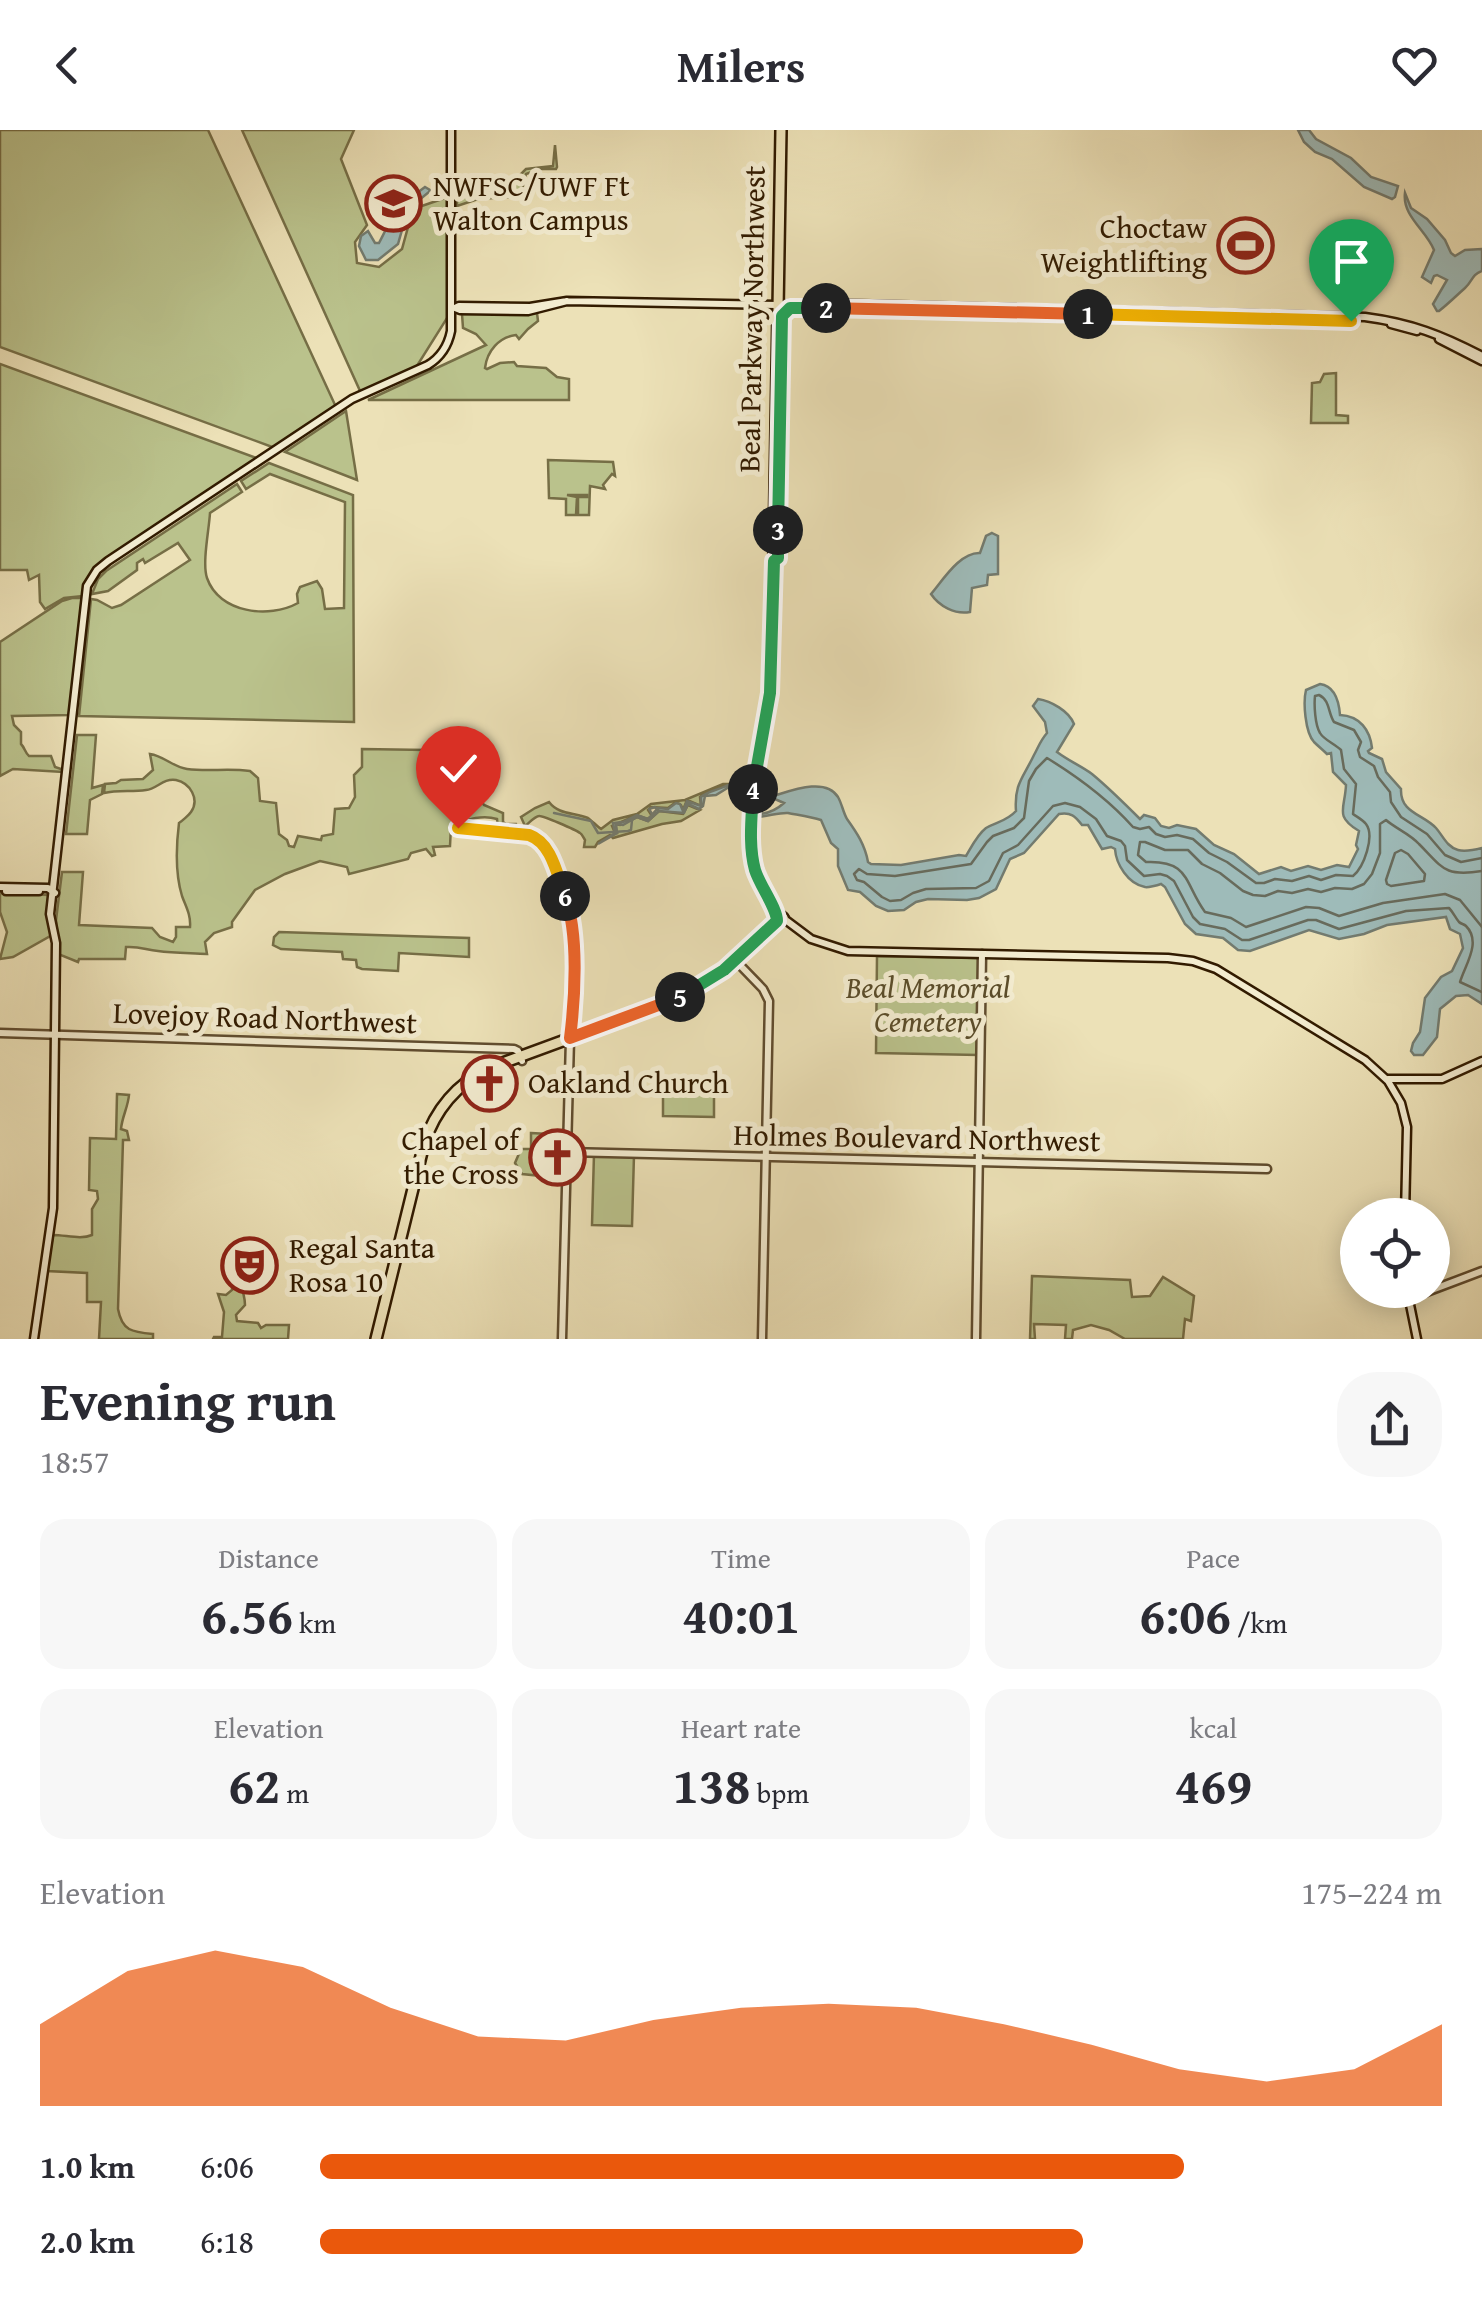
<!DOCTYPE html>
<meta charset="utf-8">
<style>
:root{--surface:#fff;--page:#f7f7f7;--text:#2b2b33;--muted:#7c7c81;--accent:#ea580c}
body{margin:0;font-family:"Gentium Book Plus",serif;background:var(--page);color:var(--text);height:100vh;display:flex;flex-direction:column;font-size:38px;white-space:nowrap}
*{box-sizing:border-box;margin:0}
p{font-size:32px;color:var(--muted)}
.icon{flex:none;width:55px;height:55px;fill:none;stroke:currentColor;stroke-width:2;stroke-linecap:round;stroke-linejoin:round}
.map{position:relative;height:1209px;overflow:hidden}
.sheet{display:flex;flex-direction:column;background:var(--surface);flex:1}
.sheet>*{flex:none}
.buttons{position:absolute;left:1340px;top:1068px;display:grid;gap:20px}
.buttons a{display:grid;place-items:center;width:110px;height:110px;border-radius:50%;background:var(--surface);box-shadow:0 5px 25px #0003;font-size:50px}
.pin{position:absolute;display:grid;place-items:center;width:85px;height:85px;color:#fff;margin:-102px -42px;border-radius:50% 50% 50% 0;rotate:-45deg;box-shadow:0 0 10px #0007}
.pin .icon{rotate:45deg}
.km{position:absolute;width:50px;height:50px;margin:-25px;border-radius:50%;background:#222;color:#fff;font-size:28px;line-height:50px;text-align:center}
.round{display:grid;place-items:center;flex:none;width:105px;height:105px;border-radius:40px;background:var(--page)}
.summary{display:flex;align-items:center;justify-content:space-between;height:170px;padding:0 40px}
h1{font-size:55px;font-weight:700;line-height:75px}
.stats{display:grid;grid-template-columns:repeat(3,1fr);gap:15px;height:170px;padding:10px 40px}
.stats div{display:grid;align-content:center;border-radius:25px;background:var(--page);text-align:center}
.stats b{font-size:50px;font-weight:700}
.stats small{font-size:28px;font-weight:400}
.stats p{font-size:28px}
.chart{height:280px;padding:20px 40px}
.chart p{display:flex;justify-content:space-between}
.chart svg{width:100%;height:180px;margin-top:10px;fill:var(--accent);opacity:.7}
ul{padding:0 40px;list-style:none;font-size:32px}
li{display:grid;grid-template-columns:160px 120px 1fr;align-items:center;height:75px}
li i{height:25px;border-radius:12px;background:var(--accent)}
header{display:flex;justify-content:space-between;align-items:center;height:130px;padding:0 40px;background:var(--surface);font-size:45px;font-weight:700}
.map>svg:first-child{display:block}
.green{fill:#bac28c;stroke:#766e46;stroke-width:2.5}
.water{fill:#9ebbb9;stroke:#737b6f;stroke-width:2.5}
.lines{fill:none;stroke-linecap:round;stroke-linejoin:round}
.shore{stroke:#686b5c;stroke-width:2.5}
.stream{stroke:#737b6f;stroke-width:2.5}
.tertiary-casing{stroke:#604c2e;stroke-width:11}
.secondary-casing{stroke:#321b00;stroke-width:11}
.primary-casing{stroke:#321b00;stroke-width:14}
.tertiary{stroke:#f3ecd0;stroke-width:6}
.secondary{stroke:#f3ecd0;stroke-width:6}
.primary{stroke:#ece1b7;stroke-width:9}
.split-1-casing{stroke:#fff;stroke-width:20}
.split-2-casing{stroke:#fff;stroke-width:20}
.split-3-casing{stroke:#fff;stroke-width:20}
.split-4-casing{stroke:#fff;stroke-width:20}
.split-5-casing{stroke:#fff;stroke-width:20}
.split-6-casing{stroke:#fff;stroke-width:20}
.split-7-casing{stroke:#fff;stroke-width:20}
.split-1{stroke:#f5b400;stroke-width:12}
.split-2{stroke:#f0652b;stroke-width:12}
.split-3{stroke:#22a559;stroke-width:12}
.split-4{stroke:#22a559;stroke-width:12}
.split-5{stroke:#22a559;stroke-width:12}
.split-6{stroke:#f0652b;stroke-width:12}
.split-7{stroke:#f5b400;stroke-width:12}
.labels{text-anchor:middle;stroke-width:10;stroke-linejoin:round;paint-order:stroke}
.poi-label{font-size:30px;fill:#321b00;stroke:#f3ecd0;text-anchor:start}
.street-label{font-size:30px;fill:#321b00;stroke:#f3ecd0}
.park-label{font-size:30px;font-style:italic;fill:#5b4d2a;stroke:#f3ecd0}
</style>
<header><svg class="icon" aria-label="back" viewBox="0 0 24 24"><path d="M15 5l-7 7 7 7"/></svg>Milers<svg class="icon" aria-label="heart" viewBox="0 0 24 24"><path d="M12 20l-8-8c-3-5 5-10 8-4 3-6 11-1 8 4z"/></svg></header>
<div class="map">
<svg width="1482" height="1209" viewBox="0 0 1482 1209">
<rect width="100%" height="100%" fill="#ece1b7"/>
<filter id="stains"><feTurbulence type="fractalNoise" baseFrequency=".002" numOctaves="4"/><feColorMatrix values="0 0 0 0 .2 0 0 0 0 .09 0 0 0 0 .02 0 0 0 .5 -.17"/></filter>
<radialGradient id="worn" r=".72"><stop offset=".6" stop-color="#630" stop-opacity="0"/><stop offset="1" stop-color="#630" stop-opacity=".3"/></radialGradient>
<!-- green -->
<g class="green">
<polygon points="0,0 208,0 336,277 275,318 0,217"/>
<polygon points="242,0 354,0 341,29 367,95 355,112 357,133 379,137 402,119 413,79 445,68 446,60 449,61 449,185 415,239 361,263"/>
<path d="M555 15 557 37 556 39H540L526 44 523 56 525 66 478 69 457 76V59H463C488 38 484 51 510 55L526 39 553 36Z"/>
<path d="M537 183 538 191 528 199 519 209 516 205C499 207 487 221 485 238L487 239 500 233 514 232 517 236 546 238 557 247 569 249V270H368L486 215 476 204 463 198 462 184Z"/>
<polygon points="0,234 259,329 107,429 86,454 83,466 64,468 45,479 40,472 39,445 29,450 27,440 0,440"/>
<polygon points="1336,243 1336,285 1348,286 1348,293 1311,293 1312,253 1320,252 1324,244"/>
<polygon points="346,281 357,350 285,322 340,285"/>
<polygon points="548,330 613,332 615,346 612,344 603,355 605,359 590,356 589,385 578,385 578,367 587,367 587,365 567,365 577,367 576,385 566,385 566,369 549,368"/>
<path d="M269 333 353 365 354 592 79 586 91 469 97 470 112 478 121 475 190 430 178 413 145 433 143 429 137 433V440L108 461 92 464 98 449 106 441 237 354 242 362 210 383C209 400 202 433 207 448 219 483 269 489 298 473L297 464 300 457 317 451 322 459 325 479 344 478 345 372 270 344 246 359 241 351Z"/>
<path d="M72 468H82L70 585 12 586 14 595 21 602V614C25 618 25 623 29 626H51L55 637 64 640 63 642 13 639 0 646V512L62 471Z"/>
<polygon points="77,605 96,605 92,658 103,655 102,664 90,670 87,704 66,704"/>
<path d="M362 619 427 620 431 624 454 683 464 680 468 675 466 661 460 650 462 644 469 649 484 675 503 683V692L506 694H516L519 702 498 699 497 689C481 684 467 690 451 696L450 716 433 717 435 725 432 726 426 719 411 723 408 729 349 744 347 737 320 731 285 744 255 760 232 792V797L214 803 205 812 207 824C190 823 173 823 158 821 146 820 140 816 126 817L125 829H79L78 832 58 824 56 790 62 742H83L79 795 152 798 160 807 173 812 176 807V797H190C191 785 186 777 182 766 175 743 176 717 179 693 182 691 189 685 191 682 200 669 190 653 176 650 163 648 157 659 146 660 132 662 118 660 104 663L105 654 116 653 121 650 143 649 153 640 150 624C164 626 173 637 187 639 209 642 226 638 250 641L258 648 260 671 276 673 279 704 287 710 289 716 294 717 298 706 321 710 322 706 333 704 335 679 349 678 355 667 354 645 362 637Z"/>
<path d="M723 654H727C719 659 707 660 700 667L701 676 687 670 683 680 681 675 676 672 668 678 651 677 648 680 652 686 647 689 637 685 612 696 615 703H617L615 694 620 695 637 687 648 691 659 681 683 684 688 675 700 680 681 691 662 694 613 708 610 705 598 712 595 717H584L585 710C583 707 582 704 580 703 576 700 542 685 539 686 535 686 528 694 525 696L521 687 535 678 549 672C559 685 573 682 588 688 590 689 599 698 601 699L613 690 637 684 651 674 685 670Z"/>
<polygon points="0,763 49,765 52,805 13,827 0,829 7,802 0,782"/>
<polygon points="279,802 469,808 469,827 399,823 398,841 362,839 357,837 356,830 343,829 342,822 281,819 273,815 274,807"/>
<polygon points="877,826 979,828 978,925 876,923"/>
<polygon points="693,951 714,951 714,987 663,986 663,955 693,955"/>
<path d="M117 964 129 965C128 977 122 987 121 999L127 1001 129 1010H123L118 1179C122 1201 132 1202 153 1204V1209H99L101 1172H87V1143L47 1141 53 1105C66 1105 81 1110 92 1105V1079L98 1069 97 1061 89 1060 90 1008 116 1009Z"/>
<polygon points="531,1003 566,1005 566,1019 553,1019 552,1047 522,1044 515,1033 521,1019 531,1019"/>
<polygon points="594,1024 634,1025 632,1096 592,1095"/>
<path d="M232 1133H234C236 1151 245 1158 245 1175L236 1185 237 1191 258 1193 261 1198 266 1195H289L288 1209H213L214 1207H222L224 1182 218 1164 226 1165 232 1160Z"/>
<polygon points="1032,1146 1130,1150 1132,1167 1150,1166 1163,1147 1194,1166 1191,1191 1185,1189 1183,1209 1125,1209 1109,1200 1091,1195 1073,1200 1072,1209 1065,1209 1066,1195 1034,1194 1035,1209 1030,1209"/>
</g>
<!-- water -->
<g class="water">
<polygon points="1298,0 1309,0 1316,9 1351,28 1371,47 1398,56 1395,67 1392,69 1364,57 1332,29 1315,22 1304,12"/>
<path d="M425 57 430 60 429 62 408 79 398 114 378 130H366L359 116 361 106 368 101 375 113H379C396 80 395 79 425 57Z"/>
<path d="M1405 63 1411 78 1427 89 1445 110 1451 123 1455 126 1465 120 1482 119V141C1471 145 1473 151 1465 158 1456 166 1448 174 1439 181H1437L1433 174 1447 150 1437 145 1434 146 1431 153 1422 147 1434 120C1426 100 1402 86 1405 63Z"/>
<path d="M992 403 998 406V444L988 445 987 455 972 458 970 482C955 485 939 476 931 464 943 450 960 422 980 423L986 406Z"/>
<path d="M1320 554C1335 556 1339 572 1340 585 1360 586 1370 600 1372 618L1368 621 1369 623 1382 629 1386 642 1401 659C1400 683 1423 684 1436 698 1443 706 1447 717 1458 720 1466 722 1474 720 1482 718V874L1468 865 1456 866 1440 879 1437 907 1423 925H1414L1411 921 1413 913 1420 902 1425 868 1441 847 1452 841 1463 818 1460 804 1450 799 1446 787 1387 795 1364 804 1339 809 1309 800 1250 821 1238 820 1223 808 1196 804 1185 794 1165 757 1161 754C1158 755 1147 758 1145 757 1128 754 1116 734 1115 719L1111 717 1102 719 1088 695H1082C1075 686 1071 682 1059 684L1024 723 1010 729 996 759 979 768 967 770 928 769 916 772 904 780 888 781 876 776 860 762 848 760 838 736V719L831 713 821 690C811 687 798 685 788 683 778 682 761 689 746 687L736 663 729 657 716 665 705 666 703 676 699 679 688 674 684 683 659 681 648 691 637 687 623 695 616 694 617 703 598 714 615 703 613 693 623 692 637 685 648 689 658 678 668 679 676 673 680 674 683 681 687 671 701 676V667C708 661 719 660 728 655L736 658 747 683C761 686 773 683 784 673L770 667C788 662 825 646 838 667 842 674 843 682 847 689 857 703 865 715 868 732L871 734 901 735 959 725 966 726C972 716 977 705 986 698 997 692 1007 691 1016 681 1014 654 1023 648 1034 625 1038 618 1040 611 1047 603L1045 592 1033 576 1038 569C1051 571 1069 581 1074 594L1057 622C1069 631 1081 636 1092 644 1109 658 1126 675 1140 689L1144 685 1155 688 1161 696 1169 698 1177 695 1196 699 1214 715 1234 724 1259 744 1281 737 1291 741 1308 736 1321 740 1337 735 1349 737 1358 719 1356 715 1359 701C1334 686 1345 679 1346 655L1333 642 1331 623 1327 624C1323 620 1318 616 1314 612 1305 602 1303 572 1306 560Z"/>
</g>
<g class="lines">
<!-- shore -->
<g class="shore">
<polygon points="1401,720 1408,724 1425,744 1424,751 1391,756 1387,754 1386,750 1395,723"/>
<path d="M1482 728 1461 732 1445 725 1427 704 1401 687 1391 672 1390 662 1378 647 1374 636 1360 627 1358 620 1361 612 1354 600 1334 592C1328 583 1330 570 1319 565L1315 566C1314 575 1315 595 1320 603 1324 610 1335 614 1341 620L1344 639 1356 654 1353 684C1357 687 1362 689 1366 694 1375 706 1364 737 1353 746L1336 745 1321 750 1309 746 1292 751 1275 749 1264 753H1256L1227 732 1209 723 1193 709 1177 705 1165 707 1156 704 1149 697 1140 699 1133 697C1108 669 1078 647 1047 628L1036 639 1029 651 1024 688 1014 698 993 706 987 712 971 734 895 746 867 744 859 739 854 744 857 750 864 752 882 767 890 771 901 770 913 763 926 759 976 758 989 751 1003 723 1018 715 1053 676 1065 673 1080 677 1096 689 1107 706 1121 711 1125 716 1127 730 1144 746 1160 744 1167 746 1174 751 1193 787 1200 794 1225 799 1242 810H1249L1308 790H1316L1339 799 1406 781 1449 778C1453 782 1455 787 1459 792 1461 794 1464 794 1466 796 1482 812 1465 835 1460 852L1482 862"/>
<path d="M1482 741C1444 747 1443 738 1419 714 1410 704 1395 698 1386 690L1380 694V723L1372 744 1364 754 1352 759 1335 758 1321 762 1308 759 1292 763 1278 761 1265 766 1253 765 1243 761 1220 743 1202 734 1188 720H1165L1145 712H1140L1138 725 1146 732C1190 730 1184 753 1205 782L1231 788 1246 797 1306 777 1319 778 1339 786 1383 773 1445 764 1460 770 1482 797"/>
</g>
<!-- stream -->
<g class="stream">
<polyline points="554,683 591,691 598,703 628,701 631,700 632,690 635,688"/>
<polyline points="652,684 649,679 655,677 658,680"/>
</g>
<defs>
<g id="tertiary">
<polyline points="458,698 529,705 538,708 546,717 570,780 575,832 570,909 562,1209"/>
<polyline points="736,831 763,859 769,871 762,1209"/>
<polyline points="0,903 514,919 518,921 522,931"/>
<polyline points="567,1022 1267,1039"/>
<polyline points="1408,1169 1482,1141"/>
<polyline points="976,1209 982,824"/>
</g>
<g id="secondary">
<path d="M567 171 528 181 460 180 455 178 459 176 530 177 567 171 777 175 814 173 1365 187C1411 193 1442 205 1482 226"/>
<polyline points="782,175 786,178 854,178"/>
<polyline points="946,181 979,181"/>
<polyline points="1211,187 1249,189"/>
<polyline points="1391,194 1417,201"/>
<polyline points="1439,209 1482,231"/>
<polyline points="0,757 48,758 55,763"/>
<polyline points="6,761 39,761"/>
<polyline points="783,788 811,809 848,821 1168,828 1193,831 1216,839 1365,930 1388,951 1401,973 1407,997 1405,1085"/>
<polyline points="1388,949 1442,949 1482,931"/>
<polyline points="1407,1160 1417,1209"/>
<path d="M34 1209 53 1078 56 813 50 784 87 456 97 440 108 431 352 269 428 235C441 227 448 216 451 201V0"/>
</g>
<g id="primary">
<path d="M781 0 772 538C766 608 720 734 783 788"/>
<path d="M376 1209 424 1014C435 980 457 954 489 938L674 870C716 852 745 821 778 790L783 788"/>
</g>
</defs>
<!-- tertiary casing -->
<use href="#tertiary" class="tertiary-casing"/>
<!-- secondary casing -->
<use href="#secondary" class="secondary-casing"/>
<!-- primary casing -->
<use href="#primary" class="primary-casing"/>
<!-- tertiary -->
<use href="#tertiary" class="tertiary"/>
<!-- secondary -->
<use href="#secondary" class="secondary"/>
<!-- primary -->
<use href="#primary" class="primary"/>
</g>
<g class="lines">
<defs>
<polyline id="split-1" points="1088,184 1351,191"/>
<polyline id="split-2" points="826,178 1088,184"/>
<polyline id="split-3" points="778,400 782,186 790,178 826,178"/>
<polyline id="split-4" points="753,659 770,563 774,431 778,428 778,400"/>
<path id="split-5" d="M680 867 724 840 777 791C777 778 760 756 755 740 748 714 752 686 753 659"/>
<path id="split-6" d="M565 766C579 804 575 868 570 908L680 867"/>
<path id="split-7" d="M458 698 529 705C552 713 557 745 565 766"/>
</defs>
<!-- split-1 casing -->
<use href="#split-1" class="split-1-casing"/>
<!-- split-2 casing -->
<use href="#split-2" class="split-2-casing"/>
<!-- split-3 casing -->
<use href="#split-3" class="split-3-casing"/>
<!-- split-4 casing -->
<use href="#split-4" class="split-4-casing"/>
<!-- split-5 casing -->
<use href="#split-5" class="split-5-casing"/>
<!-- split-6 casing -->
<use href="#split-6" class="split-6-casing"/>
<!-- split-7 casing -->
<use href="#split-7" class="split-7-casing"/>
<!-- split-1 -->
<use href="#split-1" class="split-1"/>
<!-- split-2 -->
<use href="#split-2" class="split-2"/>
<!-- split-3 -->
<use href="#split-3" class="split-3"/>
<!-- split-4 -->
<use href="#split-4" class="split-4"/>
<!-- split-5 -->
<use href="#split-5" class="split-5"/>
<!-- split-6 -->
<use href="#split-6" class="split-6"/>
<!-- split-7 -->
<use href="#split-7" class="split-7"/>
</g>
<!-- icons -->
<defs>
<symbol id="university-ring" viewBox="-11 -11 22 22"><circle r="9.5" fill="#f3ecd0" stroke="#8f2418" stroke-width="1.5"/><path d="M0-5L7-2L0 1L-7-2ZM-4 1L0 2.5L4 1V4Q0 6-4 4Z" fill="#8f2418"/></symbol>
<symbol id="stadium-ring" viewBox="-11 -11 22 22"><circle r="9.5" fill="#f3ecd0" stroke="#8f2418" stroke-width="1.5"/><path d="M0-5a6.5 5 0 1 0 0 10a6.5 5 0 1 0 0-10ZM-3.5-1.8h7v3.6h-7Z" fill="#8f2418"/></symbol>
<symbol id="church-ring" viewBox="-11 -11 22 22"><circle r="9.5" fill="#f3ecd0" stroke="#8f2418" stroke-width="1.5"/><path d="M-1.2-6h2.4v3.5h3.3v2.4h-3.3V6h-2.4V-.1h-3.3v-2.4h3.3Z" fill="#8f2418"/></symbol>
<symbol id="theatre-ring" viewBox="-11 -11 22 22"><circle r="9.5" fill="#f3ecd0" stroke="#8f2418" stroke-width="1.5"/><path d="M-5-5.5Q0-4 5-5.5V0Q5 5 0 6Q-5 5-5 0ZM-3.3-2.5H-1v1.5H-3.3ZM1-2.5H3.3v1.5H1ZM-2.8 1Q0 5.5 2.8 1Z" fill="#8f2418"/></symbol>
</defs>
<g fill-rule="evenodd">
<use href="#university-ring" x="362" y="42" width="63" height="63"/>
<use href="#stadium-ring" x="1214" y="84" width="63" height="63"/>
<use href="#church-ring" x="458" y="922" width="63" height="63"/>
<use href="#church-ring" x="526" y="996" width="63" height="63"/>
<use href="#theatre-ring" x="218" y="1104" width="63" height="63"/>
</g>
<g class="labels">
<!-- poi labels -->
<g class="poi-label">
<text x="433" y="66">NWFSC/UWF Ft<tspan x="433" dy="34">Walton Campus</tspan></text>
<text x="1207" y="108" text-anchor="end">Choctaw<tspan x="1207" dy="34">Weightlifting</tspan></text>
<text x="528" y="963">Oakland Church</text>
<text x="519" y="1020" text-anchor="end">Chapel of<tspan x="519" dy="34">the Cross</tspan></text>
<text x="289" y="1128">Regal Santa<tspan x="289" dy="34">Rosa 10</tspan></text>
</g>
<!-- street labels -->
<g class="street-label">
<text transform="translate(752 189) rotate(-89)" y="10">Beal Parkway Northwest</text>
<text transform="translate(265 888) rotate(2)" y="10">Lovejoy Road Northwest</text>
<text transform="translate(917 1008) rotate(1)" y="10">Holmes Boulevard Northwest</text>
</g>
<!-- park labels -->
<g class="park-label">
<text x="928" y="868">Beal Memorial<tspan x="928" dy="34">Cemetery</tspan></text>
</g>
</g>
<rect width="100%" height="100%" filter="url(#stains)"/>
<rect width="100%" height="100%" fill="url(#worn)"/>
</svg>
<div class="buttons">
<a><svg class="icon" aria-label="locate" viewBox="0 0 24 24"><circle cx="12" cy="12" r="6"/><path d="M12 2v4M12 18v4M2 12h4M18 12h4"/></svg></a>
</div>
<div class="pin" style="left:1351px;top:191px;background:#1e9e55"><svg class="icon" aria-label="arrive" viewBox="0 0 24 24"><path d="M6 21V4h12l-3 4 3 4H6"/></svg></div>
<div class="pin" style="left:458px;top:698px;background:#d93025"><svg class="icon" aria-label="check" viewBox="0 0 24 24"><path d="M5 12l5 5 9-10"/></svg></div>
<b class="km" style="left:1088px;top:184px">1</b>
<b class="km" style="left:826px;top:178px">2</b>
<b class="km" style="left:778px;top:400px">3</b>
<b class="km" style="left:753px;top:659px">4</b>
<b class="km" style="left:680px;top:867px">5</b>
<b class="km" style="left:565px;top:766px">6</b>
</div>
<section class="sheet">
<div class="summary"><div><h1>Evening run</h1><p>18:57</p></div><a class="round"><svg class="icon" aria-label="share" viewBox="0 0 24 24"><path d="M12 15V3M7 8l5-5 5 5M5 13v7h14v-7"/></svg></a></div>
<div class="stats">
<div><p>Distance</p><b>6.56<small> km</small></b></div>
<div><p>Time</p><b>40:01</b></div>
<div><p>Pace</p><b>6:06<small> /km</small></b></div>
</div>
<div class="stats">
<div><p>Elevation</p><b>62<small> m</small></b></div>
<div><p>Heart rate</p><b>138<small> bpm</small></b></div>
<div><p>kcal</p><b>469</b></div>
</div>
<div class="chart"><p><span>Elevation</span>175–224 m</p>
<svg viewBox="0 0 160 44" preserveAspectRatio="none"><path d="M0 44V24L10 11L20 6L30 10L40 20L50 27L60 28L70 23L80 20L90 19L100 20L110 24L120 29L130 35L140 38L150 35L160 24V44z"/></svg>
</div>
<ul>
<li><b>1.0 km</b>6:06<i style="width:77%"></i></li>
<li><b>2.0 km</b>6:18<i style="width:68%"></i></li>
</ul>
</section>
